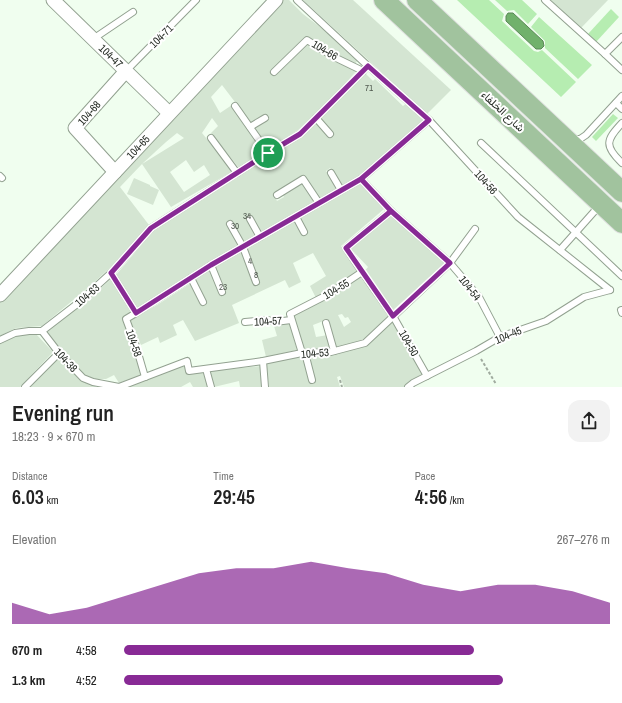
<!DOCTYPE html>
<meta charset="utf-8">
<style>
:root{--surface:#fff;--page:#f2f2f2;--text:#222;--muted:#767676;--accent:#882a95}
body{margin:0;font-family:"Archivo Narrow",Vazirmatn,sans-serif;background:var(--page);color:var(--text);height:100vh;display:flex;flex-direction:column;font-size:15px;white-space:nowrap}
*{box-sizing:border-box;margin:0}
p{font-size:13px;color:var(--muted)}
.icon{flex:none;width:22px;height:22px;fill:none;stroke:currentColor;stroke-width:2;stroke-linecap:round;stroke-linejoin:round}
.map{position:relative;height:387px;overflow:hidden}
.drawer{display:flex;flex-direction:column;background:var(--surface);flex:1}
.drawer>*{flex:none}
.pin{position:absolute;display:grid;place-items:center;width:34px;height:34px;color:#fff;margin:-17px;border:2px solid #fff;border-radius:50%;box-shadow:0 1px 4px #0007}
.round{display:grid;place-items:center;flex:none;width:42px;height:42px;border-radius:12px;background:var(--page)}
.head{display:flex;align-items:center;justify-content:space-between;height:68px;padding:0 12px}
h1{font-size:22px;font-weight:600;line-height:30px}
.figures{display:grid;grid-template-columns:repeat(3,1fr);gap:6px;height:68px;padding:4px 12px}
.figures div{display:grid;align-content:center}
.figures b{font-size:20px;font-weight:600}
.figures small{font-size:11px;font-weight:400}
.figures p{font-size:11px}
.chart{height:112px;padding:8px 12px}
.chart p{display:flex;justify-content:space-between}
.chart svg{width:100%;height:72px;margin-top:4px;fill:var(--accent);opacity:.7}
ul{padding:0 12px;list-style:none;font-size:13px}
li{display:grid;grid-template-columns:64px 48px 1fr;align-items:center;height:30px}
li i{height:10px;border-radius:5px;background:var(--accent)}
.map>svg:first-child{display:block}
.green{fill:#b6edb1}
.water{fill:#71b16c;stroke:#5a8856}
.building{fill:#d4e5d2;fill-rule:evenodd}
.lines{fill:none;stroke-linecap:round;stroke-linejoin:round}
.service-casing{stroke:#92a190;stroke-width:8}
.minor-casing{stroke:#92a190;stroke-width:15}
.primary-casing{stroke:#e0e1e0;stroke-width:22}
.path{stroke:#a0ab9f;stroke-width:2;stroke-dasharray:3 2;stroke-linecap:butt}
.service{stroke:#fff;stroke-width:6}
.minor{stroke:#fff;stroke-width:13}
.primary{stroke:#a1c39e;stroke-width:20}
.route-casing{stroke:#fff;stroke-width:8}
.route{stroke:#882a95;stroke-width:5}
.labels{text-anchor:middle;stroke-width:4;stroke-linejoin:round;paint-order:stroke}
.number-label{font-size:9px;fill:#50594f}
.street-label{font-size:11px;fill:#242a23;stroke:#fff}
</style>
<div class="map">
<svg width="622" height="387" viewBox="0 0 622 387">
<rect width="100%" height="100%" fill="#f0feef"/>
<!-- green -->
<g class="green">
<polygon points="457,0 489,0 504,14 502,21 534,51 538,52 542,50 576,82 561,97"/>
<polygon points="495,0 522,0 537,14 528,24 514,10 507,11"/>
<polygon points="611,9 619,17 596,42 588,34"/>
<polygon points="539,17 592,65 578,79 545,48 545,41 531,27"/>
<polygon points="613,114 618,118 596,141 592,137"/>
</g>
<!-- water -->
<polygon class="water" points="508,13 513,13 543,41 544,46 541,49 536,49 506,21 506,16"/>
<!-- building -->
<g class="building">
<path d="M281 0H289L303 14 328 33 358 60 355 64 319 45 307 37 271 71 274 75 305 43 335 62 357 70 335 95 298 130 268 149 254 126 268 118 265 115 251 123 222 85 211 97 220 113 232 105 264 150 239 168 211 133 218 126 212 118 202 133 233 171 171 207 142 164 120 187 149 225 113 265 90 286 42 326 16 328 0 336V302L2 300ZM177 133 184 138 142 164 166 142ZM186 160 194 172 204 165 210 175 184 192 170 172Z"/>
<polygon points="303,0 353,0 451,90 427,114"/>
<polygon points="551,0 608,0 581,28"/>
<polygon points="365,73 373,81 375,79 403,106 408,102 425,119 364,172 342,187 330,168 326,171 338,190 320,200 304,175 273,194 277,201 284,197 282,194 302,182 315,202 257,235 138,309 116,275 154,230 238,177 269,154 301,138 317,122 330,137 334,133 320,118"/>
<polygon points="134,178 150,185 150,186 159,190 153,205 127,194"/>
<polygon points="360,181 384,209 341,246 359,272 316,298 310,286 326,276 313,253 293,263 301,282 289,288 285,280 232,305 239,323 195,341 183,320 173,325 177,335 160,343 158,337 141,345 129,320 157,305 191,283 203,306 207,304 194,279 213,266 296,219 304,235 307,232 298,218"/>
<polygon points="392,215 445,262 432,276 393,310 364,272 368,267 351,249"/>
<path d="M359 276 374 294 389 315 365 338 352 345 335 349 326 320 313 325 316 337 328 335 332 350 304 351 291 314ZM342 314 345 318 348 317 351 322 344 327 338 315Z"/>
<polygon points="112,278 133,314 124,319 130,331 142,375 119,383 114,375 106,379 93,379 83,375 61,352 46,331 87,301"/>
<polygon points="392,320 423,373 403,387 344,387 340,376 337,377 340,387 269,387 266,362 303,356 310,383 314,382 309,358 330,354 368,344"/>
<polygon points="289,322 297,350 266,357 262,340 277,336 274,326"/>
<polygon points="35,333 53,352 20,387 0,387 0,343 17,336"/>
<polygon points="59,357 80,378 97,387 28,387"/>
<polygon points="184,364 188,373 205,371 210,387 193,387 190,382 181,387 129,387 128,386"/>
<polygon points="261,366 263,387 240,387 239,381 214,387 208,371"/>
</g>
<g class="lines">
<defs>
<g id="service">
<polyline points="297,0 368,66 429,120 518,217 610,290"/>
<polyline points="545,0 605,54"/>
<polyline points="622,37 605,54 622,70"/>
<polyline points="93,39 133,12"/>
<polyline points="126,71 196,0"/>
<polyline points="274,72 307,40 332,56 363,71"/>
<polyline points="616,103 622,109"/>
<polyline points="235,106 268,153"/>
<polyline points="316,118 330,134"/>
<path d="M622 123C606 140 604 146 622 163"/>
<polyline points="250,127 265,118"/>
<polyline points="211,138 237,173"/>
<polyline points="572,139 580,139 586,135 622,96"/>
<polyline points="481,143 622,276"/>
<polyline points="331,173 341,190"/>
<polyline points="0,176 2,178"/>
<polyline points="361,179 391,211 450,263 479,297 500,337"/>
<polyline points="277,195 303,179 319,203"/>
<polyline points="296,217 304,232"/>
<polyline points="250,219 260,237"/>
<polyline points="230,224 243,247 256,282"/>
<polyline points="560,250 600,205"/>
<polyline points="211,265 222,292"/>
<polyline points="362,272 393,316 427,376"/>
<polyline points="111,273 136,313 126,319 136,346 145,377"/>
<polyline points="191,278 203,302"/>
<polyline points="621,310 622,313"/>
<polyline points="136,313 211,265 361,179 429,120"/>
<polyline points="245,322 268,320 275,322 291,320"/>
<polyline points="326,323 334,351"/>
<polyline points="42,331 59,353 83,378 93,382 119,387"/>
<polyline points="0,340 15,333 29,331 42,331 77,304 111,273 151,228 268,153 300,134 368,66"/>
<polyline points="302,353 290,314 329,294 362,272 346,248 391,211"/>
<polyline points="305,353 312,380"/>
<polyline points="263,361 265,387"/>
<polyline points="206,369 211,387"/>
<polyline points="25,387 59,353"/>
<polyline points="119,387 187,361 189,371 263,361 302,353 331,352 365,343 450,263 475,229"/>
<polyline points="408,387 413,383 476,351 500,337 546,321 584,297 610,290"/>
</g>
<g id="minor">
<polyline points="53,0 169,113"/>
<polyline points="115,172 75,128 126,71"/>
<polyline points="0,295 276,0"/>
</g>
<g id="primary">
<polyline points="384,0 622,223"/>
<polyline points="417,0 622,192"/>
</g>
</defs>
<!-- service casing -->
<use href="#service" class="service-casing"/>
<!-- minor casing -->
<use href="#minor" class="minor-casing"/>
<!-- primary casing -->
<use href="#primary" class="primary-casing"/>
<!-- path -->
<g class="path">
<polyline points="481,359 496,384"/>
<polyline points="340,380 342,387"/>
</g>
<!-- service -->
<use href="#service" class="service"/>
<!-- minor -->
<use href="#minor" class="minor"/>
<!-- primary -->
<use href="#primary" class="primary"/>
</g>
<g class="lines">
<defs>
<polyline id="route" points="268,153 300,134 368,66 429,120 361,179 391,211 346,248 393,316 450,263 391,211 361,179 211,265 136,313 111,273 151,228 268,153"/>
</defs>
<!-- route casing -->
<use href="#route" class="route-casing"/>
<!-- route -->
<use href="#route" class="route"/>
</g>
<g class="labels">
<!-- number labels -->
<g class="number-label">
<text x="369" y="91">71</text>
<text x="247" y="219">34</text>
<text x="235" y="229">30</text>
<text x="250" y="264">4</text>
<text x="256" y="278">8</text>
<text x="223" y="290">23</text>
</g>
<!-- street labels -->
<g class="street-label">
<text transform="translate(161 36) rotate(-45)" y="4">104-71</text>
<text transform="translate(325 50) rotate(31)" y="4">104-66</text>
<text transform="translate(111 56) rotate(44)" y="4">104-47</text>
<text transform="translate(503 111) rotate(43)" y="4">شارع الخلفاء</text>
<text transform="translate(89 113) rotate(-49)" y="4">104-68</text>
<text transform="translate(138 147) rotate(-47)" y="4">104-65</text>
<text transform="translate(486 182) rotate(48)" y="4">104-56</text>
<text transform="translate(470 288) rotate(52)" y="4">104-54</text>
<text transform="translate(336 289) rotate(-31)" y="4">104-55</text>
<text transform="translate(87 295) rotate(-41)" y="4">104-63</text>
<text transform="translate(268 321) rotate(-3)" y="4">104-57</text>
<text transform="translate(508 335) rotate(-23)" y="4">104-45</text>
<text transform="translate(134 343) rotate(71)" y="4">104-58</text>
<text transform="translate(409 343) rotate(60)" y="4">104-50</text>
<text transform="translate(315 353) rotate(-5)" y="4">104-53</text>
<text transform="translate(66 360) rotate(47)" y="4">104-38</text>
</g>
</g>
</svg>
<div class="pin" style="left:268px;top:153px;background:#1e9e55"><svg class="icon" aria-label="arrive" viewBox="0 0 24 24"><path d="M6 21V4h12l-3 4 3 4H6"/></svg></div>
</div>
<section class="drawer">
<div class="head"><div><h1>Evening run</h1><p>18:23 · 9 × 670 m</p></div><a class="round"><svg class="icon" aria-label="share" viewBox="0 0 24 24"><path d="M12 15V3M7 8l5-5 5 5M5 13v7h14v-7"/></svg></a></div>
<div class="figures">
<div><p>Distance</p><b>6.03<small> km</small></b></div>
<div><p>Time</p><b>29:45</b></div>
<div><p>Pace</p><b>4:56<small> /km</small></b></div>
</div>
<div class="chart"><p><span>Elevation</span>267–276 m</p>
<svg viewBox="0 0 160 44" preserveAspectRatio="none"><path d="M0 44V31L10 38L20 34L30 27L40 20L50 13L60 10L70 10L80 6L90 10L100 13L110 20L120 24L130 20L140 20L150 24L160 31V44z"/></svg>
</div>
<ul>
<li><b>670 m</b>4:58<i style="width:72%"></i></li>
<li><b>1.3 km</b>4:52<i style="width:78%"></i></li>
</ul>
</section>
